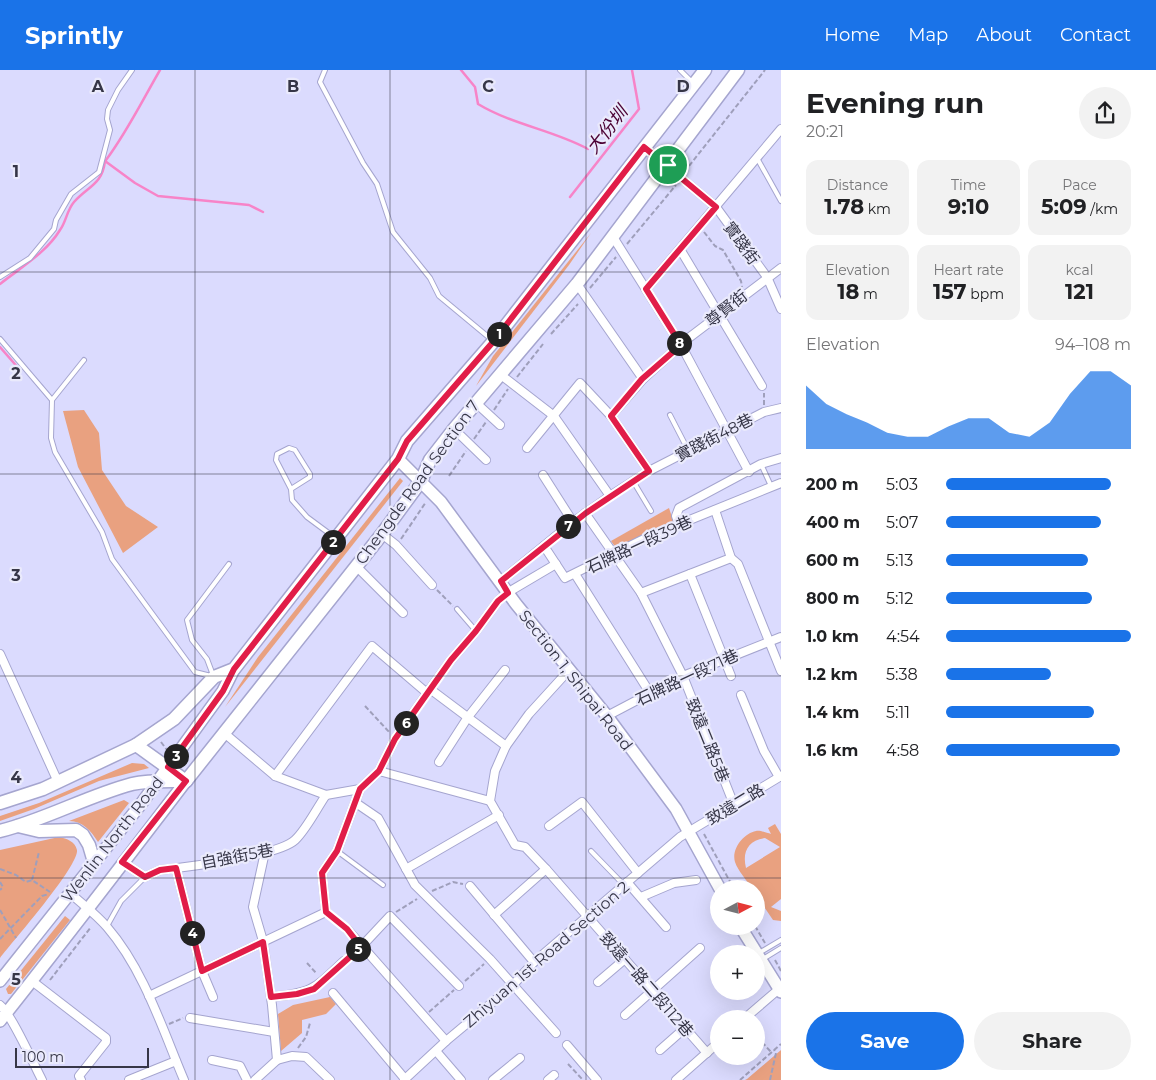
<!DOCTYPE html>
<meta charset="utf-8">
<style>
:root{--surface:#fff;--page:#f2f2f2;--text:#202124;--muted:#757577;--accent:#1a73e8}
body{margin:0;font-family:Montserrat,"Noto Sans TC",sans-serif;background:var(--page);color:var(--text);height:100vh;display:flex;flex-direction:column;font-size:19px;white-space:nowrap}
*{box-sizing:border-box;margin:0}
p{font-size:16px;color:var(--muted)}
.icon{flex:none;width:28px;height:28px;fill:none;stroke:currentColor;stroke-width:2;stroke-linecap:round;stroke-linejoin:round}
.map{position:relative;flex:1;overflow:hidden}
.side{display:flex;flex-direction:column;background:var(--surface);width:375px}
.side>*{flex:none}
.needle{width:32px;rotate:83deg}
.fabs{position:absolute;left:710px;top:810px;display:grid;gap:10px}
.fabs a{display:grid;place-items:center;width:55px;height:55px;border-radius:50%;background:var(--surface);box-shadow:0 5px 20px #0002;font-size:25px}
.scale{position:absolute;left:15px;bottom:12px;width:134px;box-sizing:border-box;padding-left:5px;border:2px solid #363647;border-top:0;font-size:14px;line-height:18px;white-space:nowrap;color:#363647;-webkit-text-stroke:4px #eaeafc;paint-order:stroke}
.pin{position:absolute;display:grid;place-items:center;width:42px;height:42px;color:#fff;margin:-21px;border:2px solid #fff;border-radius:50%;box-shadow:0 1px 5px #0007}
.km{position:absolute;width:25px;height:25px;margin:-12px;border-radius:50%;background:#222;color:#fff;font-size:14px;line-height:25px;text-align:center}
.round{display:grid;place-items:center;flex:none;width:52px;height:52px;border-radius:26px;background:var(--page)}
.overview{display:flex;align-items:center;justify-content:space-between;height:85px;padding:0 25px}
h1{font-size:28px;font-weight:700;line-height:38px}
.metrics{display:grid;grid-template-columns:repeat(3,1fr);gap:8px;height:85px;padding:5px 25px}
.metrics div{display:grid;align-content:center;border-radius:12px;background:var(--page);text-align:center}
.metrics b{font-size:21px;font-weight:700}
.metrics small{font-size:14px;font-weight:400}
.metrics p{font-size:14px}
.chart{height:140px;padding:10px 25px}
.chart p{display:flex;justify-content:space-between}
.chart svg{width:100%;height:90px;margin-top:5px;fill:var(--accent);opacity:.7}
.button{display:flex;gap:10px;margin-top:auto;padding:10px 25px}
.button a{flex:1;height:58px;border-radius:30px;background:var(--accent);color:#fff;font-size:20px;font-weight:700;line-height:58px;text-align:center}
.button a+a{background:var(--page);color:var(--text)}
ul{padding:0 25px;list-style:none;font-size:16px}
li{display:grid;grid-template-columns:80px 60px 1fr;align-items:center;height:38px}
li i{height:12px;border-radius:6px;background:var(--accent)}
header{display:flex;align-items:center;gap:30px;box-sizing:border-box;height:70px;padding:0 25px;background:var(--accent);color:#fff}
header strong{font-size:24px}
nav{display:flex;gap:28px;margin-inline-start:auto;font-size:18px}
main{display:flex;flex:1;min-height:0}
.map>svg:first-child{display:block}
.green{fill:#e9a180;fill-rule:evenodd}
.lines{fill:none;stroke-linecap:round;stroke-linejoin:round}
.stream{stroke:#f784c8;stroke-width:2.5}
.lane-casing{stroke:#a5a5cf;stroke-width:6}
.street-casing{stroke:#a5a5cf;stroke-width:10}
.secondary-casing{stroke:#a5a5cf;stroke-width:14}
.primary-casing{stroke:#a5a5cf;stroke-width:15}
.path{stroke:#9f9fbb;stroke-width:2;stroke-dasharray:5 2.5;stroke-linecap:butt}
.lane{stroke:#fff;stroke-width:4}
.street{stroke:#fff;stroke-width:8}
.secondary{stroke:#fff;stroke-width:11}
.primary{stroke:#fff;stroke-width:12}
.route-casing{stroke:#fff;stroke-width:10}
.route{stroke:#e11d48;stroke-width:6}
.grid{fill:none;stroke:#363647;stroke-width:1;stroke-opacity:0.55}
.labels{text-anchor:middle;stroke-width:4.5;stroke-linejoin:round;paint-order:stroke}
.street-label{font-size:16px;fill:#363647;stroke:#eaeafc}
.water-label{font-size:18px;font-style:italic;fill:#4c0335;stroke:#eaeafc}
.grid-label{font-size:16px;text-anchor:middle;font-weight:bold;fill:#363647;stroke:#eaeafc;stroke-width:4.5;stroke-linejoin:round;paint-order:stroke}
</style>
<header>
<strong>Sprintly</strong>
<nav><a>Home</a><a>Map</a><a>About</a><a>Contact</a></nav>
</header>
<main>
<div class="map">
<svg width="781" height="1010" viewBox="0 0 781 1010">
<rect width="100%" height="100%" fill="#dbdbfe"/>
<!-- green -->
<g class="green">
<polygon points="591,163 569,195 476,316 493,286"/>
<polygon points="84,340 99,363 102,400 126,436 158,457 123,483 78,397 63,341"/>
<polygon points="400,408 403,411 225,637 258,587"/>
<polygon points="669,438 674,453 616,478 611,471"/>
<polygon points="132,693 144,694 149,698 99,711 34,739 0,751 0,746 39,733"/>
<path d="M124 730 129 733 98 772C91 761 83 751 69 751Z"/>
<path d="M775 754 781 764V829L771 837 781 841V851L773 850 756 825V819H752C747 810 738 801 735 792 731 779 744 763 756 761 760 760 767 763 771 764L768 758ZM765 768 780 777 746 798C742 782 748 770 765 768Z"/>
<path d="M59 767C67 769 75 771 77 780 79 796 13 871 0 888V780Z"/>
<polygon points="65,846 70,850 11,924 8,924 6,919"/>
<polygon points="330,927 336,934 326,944 302,950 302,963 281,981 278,944 293,935"/>
<polygon points="781,980 781,1010 745,1010 747,1009"/>
</g>
<g class="lines">
<!-- stream -->
<g class="stream">
<path d="M461 0 475 17 478 34C513 55 553 60 588 79"/>
<path d="M106 90C127 62 142 31 160 0"/>
<polyline points="570,127 639,39 632,0"/>
<path d="M0 214C20 198 46 183 60 160 66 152 67 140 74 132 88 116 102 115 105 91L135 113 158 126 249 135 263 142"/>
<polyline points="0,277 20,300"/>
</g>
<defs>
<g id="lane">
<polyline points="325,0 320,12 363,93 377,114 393,162 430,208 439,226 492,270"/>
<polyline points="680,0 692,12"/>
<polyline points="757,88 781,131"/>
<polyline points="0,207 30,188 54,159 56,150 71,124 99,102 110,60 107,49 108,40 118,20 132,0"/>
<polyline points="0,269 52,330"/>
<polyline points="84,290 52,330 51,368 55,382 102,462 112,489 195,602 211,606"/>
<polyline points="670,345 688,380"/>
<polyline points="761,394 771,416"/>
<polyline points="633,411 651,441"/>
<polyline points="291,419 310,407 310,404 295,380 289,378 277,384 276,390 291,419 292,430 307,447 334,467"/>
<polyline points="457,539 476,561"/>
<polyline points="213,605 207,589 192,570 187,550 229,494"/>
<polyline points="337,781 383,815"/>
<polyline points="591,781 624,815"/>
<polyline points="107,856 121,831 145,807"/>
<polyline points="759,883 781,870"/>
<polyline points="763,889 781,878"/>
</g>
<g id="street">
<polyline points="644,77 716,137 767,207 781,239"/>
<polyline points="613,167 681,275 749,402"/>
<polyline points="680,179 762,316"/>
<polyline points="577,214 643,309"/>
<polyline points="646,219 781,59"/>
<polyline points="501,305 554,346 610,426"/>
<polyline points="475,332 500,355"/>
<polyline points="611,346 643,309 686,270 781,198"/>
<polyline points="454,359 486,390"/>
<polyline points="527,378 580,313 611,346 649,401"/>
<polyline points="543,405 573,452"/>
<polyline points="715,440 731,488 738,494 781,601"/>
<polyline points="585,443 641,523 683,606 734,735"/>
<polyline points="679,454 676,446 679,438 761,394 781,388"/>
<polyline points="382,464 396,475 432,515"/>
<polyline points="544,476 565,508 650,466 781,413"/>
<polyline points="356,496 403,543"/>
<polyline points="575,504 650,623"/>
<polyline points="690,504 731,606"/>
<polyline points="501,511 573,452 610,426 649,401 764,342 781,338"/>
<polyline points="641,523 731,488"/>
<polyline points="0,584 58,712"/>
<polyline points="570,599 529,644 506,676 495,701 490,731 515,775 525,777 546,799 707,983"/>
<polyline points="430,619 506,676"/>
<polyline points="741,625 764,681 779,707"/>
<polyline points="607,646 683,606 781,567"/>
<polyline points="223,662 275,706 326,725"/>
<polyline points="439,692 468,647 505,600"/>
<polyline points="379,701 490,731"/>
<polyline points="275,706 372,576 427,623"/>
<polyline points="356,733 378,748 415,815 490,889 556,963"/>
<polyline points="549,756 582,732 638,803"/>
<path d="M122 792 145 807 160 800C187 797 278 786 295 770 306 760 317 738 326 725L360 719 379 701 395 669 430 619 451 590 476 561 498 531 507 523 556 494"/>
<polyline points="176,798 202,901 213,927"/>
<polyline points="406,799 499,745"/>
<polyline points="627,812 666,857"/>
<polyline points="470,816 534,892"/>
<path d="M70 823C82 834 96 844 107 857 144 900 162 958 184 1010"/>
<polyline points="641,827 674,813 696,810"/>
<polyline points="494,845 546,799"/>
<polyline points="347,859 446,971"/>
<polyline points="361,877 390,846 459,916"/>
<polyline points="32,911 106,968 106,972 79,1006 81,1010"/>
<polyline points="598,912 625,889"/>
<polyline points="333,923 405,1009"/>
<polyline points="149,926 326,842 322,803 337,781 360,719"/>
<path d="M271 927C313 923 314 919 344 891"/>
<path d="M0 935C12 945 33 993 42 1010"/>
<polyline points="625,945 700,878"/>
<polyline points="190,948 274,962"/>
<polyline points="744,949 779,919"/>
<polyline points="567,975 597,1010"/>
<polyline points="660,980 685,958"/>
<polyline points="436,981 461,1010"/>
<polyline points="212,990 240,996 247,1010"/>
<polyline points="277,990 292,986 306,987 330,1010"/>
<polyline points="129,1010 176,991"/>
<polyline points="255,1010 277,990 272,935 263,871 253,837 265,782"/>
<polyline points="404,1010 446,971 512,916 534,892 680,767 781,706"/>
<polyline points="493,1010 520,988"/>
<polyline points="548,1010 554,1005"/>
<polyline points="676,1010 719,972"/>
</g>
<g id="secondary">
<polyline points="398,389 441,432 516,534 607,646 676,739 720,819"/>
<polyline points="740,856 781,922"/>
<polyline points="0,911 141,734 223,621 234,599"/>
<path d="M0 951C63 872 125 791 186 711"/>
</g>
<g id="primary">
<polyline points="136,675 186,711"/>
<polyline points="186,711 382,464 421,411 430,390 454,359 577,214 738,0"/>
<polyline points="0,733 43,719 136,675 174,649 214,607 234,599 398,389 407,371 493,272 705,0"/>
<polyline points="18,756 39,761 76,760 83,765 89,775 94,792"/>
<path d="M0 761C45 750 87 726 132 714 149 710 168 711 186 711"/>
</g>
</defs>
<!-- lane casing -->
<use href="#lane" class="lane-casing"/>
<!-- street casing -->
<use href="#street" class="street-casing"/>
<!-- secondary casing -->
<use href="#secondary" class="secondary-casing"/>
<!-- primary casing -->
<use href="#primary" class="primary-casing"/>
<!-- path -->
<g class="path">
<polyline points="689,96 765,0"/>
<polyline points="704,162 715,176 723,180 741,211 742,217"/>
<polyline points="627,174 676,115"/>
<polyline points="590,218 616,187"/>
<polyline points="551,264 578,234"/>
<polyline points="517,307 543,274"/>
<polyline points="764,335 764,323"/>
<polyline points="494,340 508,319"/>
<polyline points="474,369 486,352"/>
<polyline points="449,406 466,381"/>
<polyline points="401,469 426,432"/>
<polyline points="437,520 453,536"/>
<polyline points="365,636 390,663"/>
<polyline points="161,672 167,680"/>
<polyline points="704,764 734,819"/>
<polyline points="0,799 16,805 26,812 32,810 50,822"/>
<polyline points="32,810 39,782"/>
<polyline points="0,812 3,817 0,820"/>
<polyline points="432,821 453,812 463,814"/>
<polyline points="0,840 16,868"/>
<polyline points="396,842 417,829"/>
<polyline points="332,847 342,854"/>
<polyline points="755,856 765,873"/>
<polyline points="0,869 42,826 49,824"/>
<polyline points="775,890 781,901"/>
<polyline points="307,893 317,904"/>
<polyline points="50,910 91,857"/>
<polyline points="465,911 484,894"/>
<polyline points="429,942 454,920"/>
<polyline points="169,954 183,948"/>
<polyline points="756,960 761,965 760,970 771,982"/>
<polyline points="298,978 306,967 310,953"/>
<polyline points="568,994 583,1010"/>
<polyline points="740,1010 781,974"/>
<polyline points="770,1010 776,983 774,980"/>
</g>
<!-- lane -->
<use href="#lane" class="lane"/>
<!-- street -->
<use href="#street" class="street"/>
<!-- secondary -->
<use href="#secondary" class="secondary"/>
<!-- primary -->
<use href="#primary" class="primary"/>
</g>
<g class="lines">
<defs>
<polygon id="route" points="644,77 716,137 646,219 681,275 642,309 611,346 649,401 586,443 501,511 508,523 498,531 476,561 451,590 395,669 379,701 360,719 337,781 322,803 326,842 347,859 361,877 314,919 297,924 271,927 263,872 202,901 176,798 160,800 145,807 122,792 186,711 168,697 223,621 234,599 398,389 407,371 493,272"/>
</defs>
<!-- route casing -->
<use href="#route" class="route-casing"/>
<!-- route -->
<use href="#route" class="route"/>
</g>
<!-- grid -->
<path class="grid" d="M195 0V1010M390 0V1010M586 0V1010M0 202H781M0 404H781M0 606H781M0 808H781"/>
<g class="labels">
<!-- street labels -->
<g class="street-label">
<text transform="translate(742 173) rotate(54)" y="6">實踐街</text>
<text transform="translate(726 238) rotate(-38)" y="6">尊賢街</text>
<text transform="translate(714 367) rotate(-27)" y="6">實踐街48巷</text>
<text transform="translate(417 412) rotate(-54)" y="6">Chengde Road Section 7</text>
<text transform="translate(639 474) rotate(-25)" y="6">石牌路一段39巷</text>
<text transform="translate(687 607) rotate(-25)" y="6">石牌路一段71巷</text>
<text transform="translate(576 610) rotate(52)" y="6">Section 1, Shipai Road</text>
<text transform="translate(708 670) rotate(68)" y="6">致遠二路5巷</text>
<text transform="translate(735 734) rotate(-31)" y="6">致遠二路</text>
<text transform="translate(112 769) rotate(-52)" y="6">Wenlin North Road</text>
<text transform="translate(237 786) rotate(-11)" y="6">自強街5巷</text>
<text transform="translate(546 884) rotate(-41)" y="6">Zhiyuan 1st Road Section 2</text>
<text transform="translate(647 914) rotate(49)" y="6">致遠一路二段112巷</text>
</g>
<!-- water labels -->
<g class="water-label">
<text transform="translate(607 60) rotate(-52)" y="6">大份圳</text>
</g>
</g>
<g class="grid-label">
<text x="98" y="22">A</text>
<text x="293" y="22">B</text>
<text x="488" y="22">C</text>
<text x="683" y="22">D</text>
<text x="16" y="107">1</text>
<text x="16" y="309">2</text>
<text x="16" y="511">3</text>
<text x="16" y="713">4</text>
<text x="16" y="915">5</text>
</g>
</svg>
<div class="fabs">
<a><svg class="needle" viewBox="-14 -14 28 28"><path d="M0-13l5 13h-10z" fill="#e53935"/><path d="M0 13l5-13h-10z" fill="#757577"/></svg></a>
<a>+</a>
<a>−</a>
</div>
<div class="scale">100 m</div>
<div class="pin" style="left:668px;top:95px;background:#1e9e55"><svg class="icon" aria-label="arrive" viewBox="0 0 24 24"><path d="M6 21V4h12l-3 4 3 4H6"/></svg></div>
<b class="km" style="left:499px;top:264px">1</b>
<b class="km" style="left:333px;top:472px">2</b>
<b class="km" style="left:176px;top:686px">3</b>
<b class="km" style="left:192px;top:863px">4</b>
<b class="km" style="left:358px;top:879px">5</b>
<b class="km" style="left:406px;top:653px">6</b>
<b class="km" style="left:568px;top:456px">7</b>
<b class="km" style="left:679px;top:273px">8</b>
</div>
<section class="side">
<div class="overview"><div><h1>Evening run</h1><p>20:21</p></div><a class="round"><svg class="icon" aria-label="share" viewBox="0 0 24 24"><path d="M12 15V3M7 8l5-5 5 5M5 13v7h14v-7"/></svg></a></div>
<div class="metrics">
<div><p>Distance</p><b>1.78<small> km</small></b></div>
<div><p>Time</p><b>9:10</b></div>
<div><p>Pace</p><b>5:09<small> /km</small></b></div>
</div>
<div class="metrics">
<div><p>Elevation</p><b>18<small> m</small></b></div>
<div><p>Heart rate</p><b>157<small> bpm</small></b></div>
<div><p>kcal</p><b>121</b></div>
</div>
<div class="chart"><p><span>Elevation</span>94–108 m</p>
<svg viewBox="0 0 160 44" preserveAspectRatio="none"><path d="M0 44V13L10 22L20 27L30 31L40 36L50 38L60 38L70 33L80 29L90 29L100 36L110 38L120 31L130 17L140 6L150 6L160 13V44z"/></svg>
</div>
<ul>
<li><b>200 m</b>5:03<i style="width:89%"></i></li>
<li><b>400 m</b>5:07<i style="width:84%"></i></li>
<li><b>600 m</b>5:13<i style="width:77%"></i></li>
<li><b>800 m</b>5:12<i style="width:79%"></i></li>
<li><b>1.0 km</b>4:54<i style="width:100%"></i></li>
<li><b>1.2 km</b>5:38<i style="width:57%"></i></li>
<li><b>1.4 km</b>5:11<i style="width:80%"></i></li>
<li><b>1.6 km</b>4:58<i style="width:94%"></i></li>
</ul>
<div class="button"><a>Save</a><a>Share</a></div>
</section>
</main>
